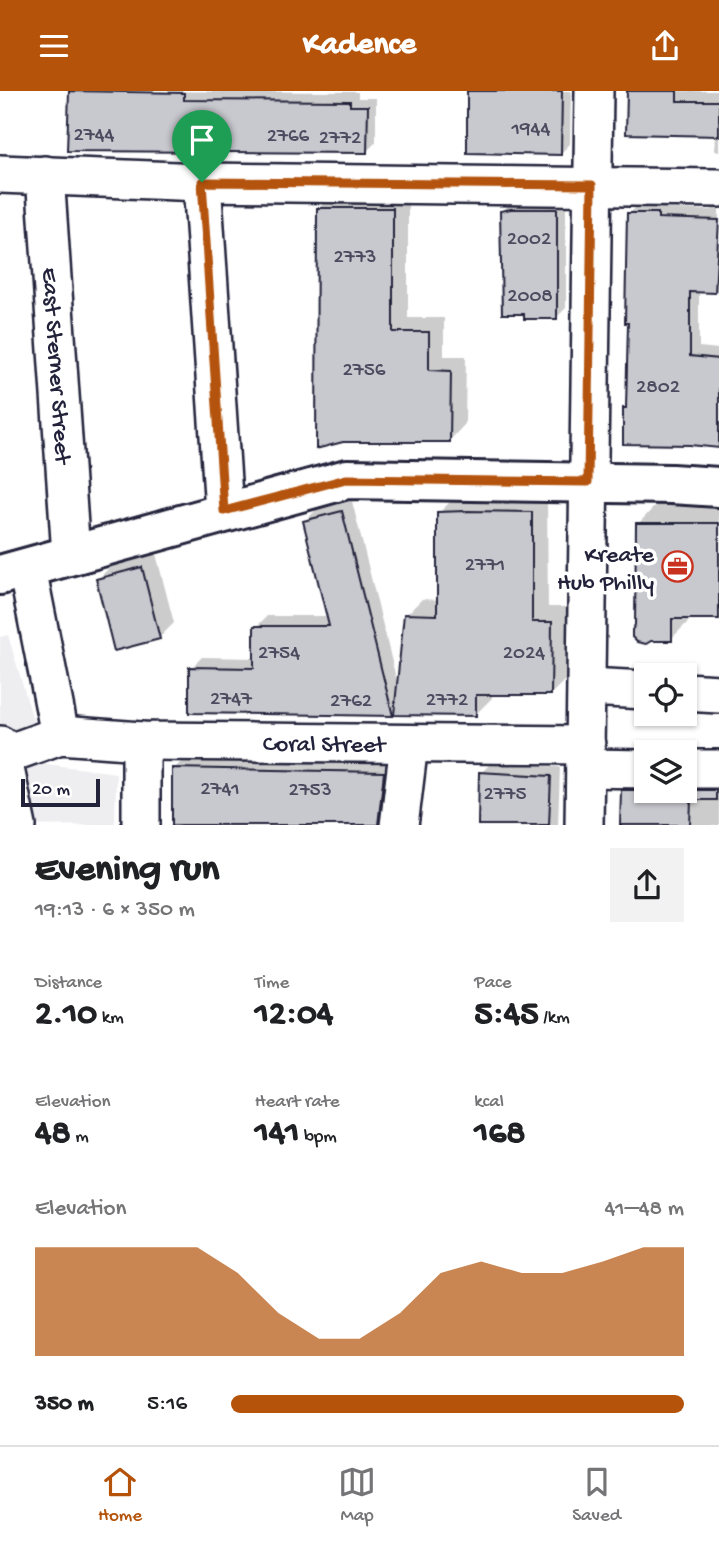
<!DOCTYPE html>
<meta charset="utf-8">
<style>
:root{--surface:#fff;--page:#f2f2f2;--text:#202124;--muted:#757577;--line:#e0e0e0;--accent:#b45309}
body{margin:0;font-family:"Gochi Hand",sans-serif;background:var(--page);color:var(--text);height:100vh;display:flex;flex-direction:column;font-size:26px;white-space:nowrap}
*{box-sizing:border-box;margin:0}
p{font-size:23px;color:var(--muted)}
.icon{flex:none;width:38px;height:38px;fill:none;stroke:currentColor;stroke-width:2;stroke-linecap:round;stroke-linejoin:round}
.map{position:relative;height:734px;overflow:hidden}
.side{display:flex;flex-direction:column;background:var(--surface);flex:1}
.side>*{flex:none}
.fabs{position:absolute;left:634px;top:572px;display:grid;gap:14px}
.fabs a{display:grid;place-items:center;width:63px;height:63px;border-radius:0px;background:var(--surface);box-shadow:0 2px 5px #0004;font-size:35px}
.scale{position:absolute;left:21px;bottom:18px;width:79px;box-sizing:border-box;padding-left:7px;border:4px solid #22223b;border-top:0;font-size:19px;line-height:24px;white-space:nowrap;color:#22223b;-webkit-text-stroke:5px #fff;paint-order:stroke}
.pin{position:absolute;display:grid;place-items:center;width:60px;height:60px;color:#fff;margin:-72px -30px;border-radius:50% 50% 50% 0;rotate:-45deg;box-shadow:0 0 7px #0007}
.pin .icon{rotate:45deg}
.round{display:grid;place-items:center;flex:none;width:74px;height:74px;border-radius:0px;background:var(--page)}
.head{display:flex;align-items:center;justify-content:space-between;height:119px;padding:0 35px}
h1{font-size:38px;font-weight:700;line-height:52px}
.figures{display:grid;grid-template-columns:repeat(3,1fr);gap:10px;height:119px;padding:7px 35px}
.figures div{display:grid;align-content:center}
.figures b{font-size:35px;font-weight:700}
.figures small{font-size:19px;font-weight:400}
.figures p{font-size:19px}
.chart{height:196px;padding:14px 35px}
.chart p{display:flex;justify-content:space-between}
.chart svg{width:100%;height:126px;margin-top:7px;fill:var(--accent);opacity:.7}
ul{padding:0 35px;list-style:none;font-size:23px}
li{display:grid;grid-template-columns:112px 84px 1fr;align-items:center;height:52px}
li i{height:18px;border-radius:9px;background:var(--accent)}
header{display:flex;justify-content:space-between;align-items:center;height:91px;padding:0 35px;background:var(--accent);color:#fff;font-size:32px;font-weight:700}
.tabs{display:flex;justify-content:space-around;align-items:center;height:98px;border-top:2px solid var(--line);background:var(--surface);font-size:19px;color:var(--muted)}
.tabs a{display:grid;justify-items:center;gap:4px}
.tabs .selected{color:var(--accent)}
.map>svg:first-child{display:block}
.built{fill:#eeeef1}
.shadow{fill:#0003}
.building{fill:#c8c8cf;stroke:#22223b;stroke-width:2}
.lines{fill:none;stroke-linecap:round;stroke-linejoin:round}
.minor-casing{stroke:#22223b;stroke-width:42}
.major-casing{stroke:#22223b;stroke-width:44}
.minor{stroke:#fff;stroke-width:37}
.major{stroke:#fff;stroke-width:38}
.route-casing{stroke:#fff;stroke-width:14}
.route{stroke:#b45309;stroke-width:9}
.labels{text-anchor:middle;stroke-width:7;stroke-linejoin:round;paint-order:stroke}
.number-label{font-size:21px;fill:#4c4c60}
.street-label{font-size:24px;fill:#22223b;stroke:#fff}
.poi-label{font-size:24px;fill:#22223b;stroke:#fff;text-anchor:end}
</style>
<header><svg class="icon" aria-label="menu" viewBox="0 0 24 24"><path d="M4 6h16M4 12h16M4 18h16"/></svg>Kadence<svg class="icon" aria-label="share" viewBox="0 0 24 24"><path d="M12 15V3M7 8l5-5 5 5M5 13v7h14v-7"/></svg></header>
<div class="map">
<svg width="719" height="735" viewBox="0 0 719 735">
<rect width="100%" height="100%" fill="#fff"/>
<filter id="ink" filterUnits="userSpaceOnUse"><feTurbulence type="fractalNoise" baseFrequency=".0143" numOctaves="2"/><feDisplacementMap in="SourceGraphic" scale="14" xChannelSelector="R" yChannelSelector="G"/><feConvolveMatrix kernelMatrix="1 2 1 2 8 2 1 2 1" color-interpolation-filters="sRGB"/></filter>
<g filter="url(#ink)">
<!-- built -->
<polygon class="built" points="8,544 46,673 116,682 115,734 0,735 0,546"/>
<!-- shadow -->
<g class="shadow">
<polygon points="71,0 358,1 358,7 376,7 376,51 366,61 69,58"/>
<polygon points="469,0 571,0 570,53 560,63"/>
<polygon points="629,0 719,0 719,60 715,60 716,43"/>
<polygon points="334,102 408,102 408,227 444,227 444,265 466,265 465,333 450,349 319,117"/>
<polygon points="566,109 566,217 557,226 502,121 512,111"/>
<polygon points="639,113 667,113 667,118 711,119 719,114 719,201 699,200 699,256 719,258 719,356 628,315 629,123"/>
<polygon points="547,405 548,516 567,516 567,587 551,603 492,602 492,607 476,623 396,619 392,624 191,577 202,566 256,567 256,536 267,525 328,525 305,430 316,419 352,410 398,595 406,524 422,508 439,509 439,422 455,406"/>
<polygon points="656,414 719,415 719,527 689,526 689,530 671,548 637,534 638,433"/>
<polygon points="156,463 174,532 159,547 98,488 112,474"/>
<polygon points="190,662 400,666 395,735 174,735 174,678"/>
<polygon points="491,672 560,676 558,735 501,735 481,682"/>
<polygon points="684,688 719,690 719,735 622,735 623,699 632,690 646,690 646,700 684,700"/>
</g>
<!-- building -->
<g class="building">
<polygon points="69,0 184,2 184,9 350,10 350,15 368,15 367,62 67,60"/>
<polygon points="467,0 562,0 561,64 467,62"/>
<polygon points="627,0 677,0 677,10 719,10 719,45 626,43"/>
<polygon points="317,117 393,117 393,241 429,241 429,279 451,280 450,351 343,351 316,358"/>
<polygon points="511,118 557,118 557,228 524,228 524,223 502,223 500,120"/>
<polygon points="627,122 658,122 658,127 719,129 715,202 690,201 690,265 719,268 719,357 690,354 623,353 623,317 626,317 628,232 625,232"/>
<polygon points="342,420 393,625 189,622 189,576 254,577 254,535 329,535 303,430"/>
<polygon points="466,420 532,421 532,531 552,531 551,604 476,604 476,625 394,624 404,523 437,524 437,421"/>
<polygon points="636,432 719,432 719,528 672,528 672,550 651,550 646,553 637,551 632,546 632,539 635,534"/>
<polygon points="142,476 160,548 114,560 96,488"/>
<polygon points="172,677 384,681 378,734 172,734"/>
<polygon points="479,681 551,685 549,734 478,734"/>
<polygon points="621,699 716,699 716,709 691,709 690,734 620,734"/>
</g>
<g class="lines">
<defs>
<g id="minor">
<polyline points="0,83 202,91 719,97"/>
<path id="s1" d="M45 84 71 464"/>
<polyline points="202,91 224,420"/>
<polyline points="27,477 60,644"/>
<polyline points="587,596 646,599"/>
<polyline points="684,601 719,603"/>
<polyline points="0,654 17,735"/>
<path id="s2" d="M2 665 60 644 141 650 586 654"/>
<polyline points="585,677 646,678"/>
<polyline points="684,678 719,678"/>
<polyline points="141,735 141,650"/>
<polyline points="399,735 409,653"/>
<polyline points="584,735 594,0"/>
</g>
<polyline id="major" points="0,484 347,388 671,393 719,396"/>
</defs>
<!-- minor casing -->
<use href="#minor" class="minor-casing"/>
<!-- major casing -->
<use href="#major" class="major-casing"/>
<!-- minor -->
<use href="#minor" class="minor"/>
<!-- major -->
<use href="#major" class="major"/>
</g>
</g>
<g class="lines" filter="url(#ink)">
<defs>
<polygon id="route" points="202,91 592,94 588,391 346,388 224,420"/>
</defs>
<!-- route casing -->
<use href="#route" class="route-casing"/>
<!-- route -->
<use href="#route" class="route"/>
</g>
<!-- icons -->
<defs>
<symbol id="office-ring" viewBox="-11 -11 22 22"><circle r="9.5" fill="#fff" stroke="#c8321e" stroke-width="1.5"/><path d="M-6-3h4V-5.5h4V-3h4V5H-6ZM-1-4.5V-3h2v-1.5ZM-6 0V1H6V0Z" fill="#c8321e"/></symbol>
</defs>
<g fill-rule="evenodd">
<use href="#office-ring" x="660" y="458" width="35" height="35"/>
</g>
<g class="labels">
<!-- number labels -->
<g class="number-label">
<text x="531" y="43">1944</text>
<text x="94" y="49">2744</text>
<text x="288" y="50">2766</text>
<text x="340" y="52">2772</text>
<text x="529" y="153">2002</text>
<text x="355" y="171">2773</text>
<text x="530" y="210">2008</text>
<text x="364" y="284">2756</text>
<text x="658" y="301">2802</text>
<text x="485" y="479">2771</text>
<text x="279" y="567">2754</text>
<text x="524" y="567">2024</text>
<text x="231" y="613">2747</text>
<text x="447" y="614">2772</text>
<text x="351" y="615">2762</text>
<text x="220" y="703">2741</text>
<text x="310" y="704">2753</text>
<text x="505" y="708">2775</text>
</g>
<!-- street labels -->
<g class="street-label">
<text dy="8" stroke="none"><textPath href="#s1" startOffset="191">East Sterner Street</textPath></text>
<text dy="8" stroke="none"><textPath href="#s2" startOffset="326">Coral Street</textPath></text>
</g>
<!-- poi labels -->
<g class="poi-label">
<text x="654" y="470">Kreate<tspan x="654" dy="28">Hub Philly</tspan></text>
</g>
</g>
</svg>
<div class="fabs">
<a><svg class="icon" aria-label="locate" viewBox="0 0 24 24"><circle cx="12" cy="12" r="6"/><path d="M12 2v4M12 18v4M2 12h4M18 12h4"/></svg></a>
<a><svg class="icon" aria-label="layers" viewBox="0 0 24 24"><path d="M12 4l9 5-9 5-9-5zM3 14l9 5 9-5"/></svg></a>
</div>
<div class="scale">20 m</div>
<div class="pin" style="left:202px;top:91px;background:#1e9e55"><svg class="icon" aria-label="arrive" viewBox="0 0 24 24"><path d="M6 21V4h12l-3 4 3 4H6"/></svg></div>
</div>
<section class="side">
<div class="head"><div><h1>Evening run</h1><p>19:13 · 6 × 350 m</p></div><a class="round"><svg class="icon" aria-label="share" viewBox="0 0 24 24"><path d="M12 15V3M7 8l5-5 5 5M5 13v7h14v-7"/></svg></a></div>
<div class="figures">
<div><p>Distance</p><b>2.10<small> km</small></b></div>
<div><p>Time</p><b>12:04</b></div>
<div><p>Pace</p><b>5:45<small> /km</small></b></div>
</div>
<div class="figures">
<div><p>Elevation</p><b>48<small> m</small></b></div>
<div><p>Heart rate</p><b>141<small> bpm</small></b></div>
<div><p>kcal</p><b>168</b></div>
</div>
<div class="chart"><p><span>Elevation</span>41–48 m</p>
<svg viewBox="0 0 160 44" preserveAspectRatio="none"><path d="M0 44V6L10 6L20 6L30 6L40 6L50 15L60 29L70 38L80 38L90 29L100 15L110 11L120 15L130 15L140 11L150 6L160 6V44z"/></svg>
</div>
<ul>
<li><b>350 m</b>5:16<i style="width:100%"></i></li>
</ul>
</section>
<nav class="tabs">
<a class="selected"><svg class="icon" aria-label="home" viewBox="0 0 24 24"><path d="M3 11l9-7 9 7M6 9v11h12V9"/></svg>Home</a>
<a><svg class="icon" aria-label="map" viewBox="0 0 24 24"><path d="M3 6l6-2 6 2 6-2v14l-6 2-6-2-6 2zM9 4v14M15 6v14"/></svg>Map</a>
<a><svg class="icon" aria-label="saved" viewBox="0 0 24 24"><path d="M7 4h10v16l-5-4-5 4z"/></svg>Saved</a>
</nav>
